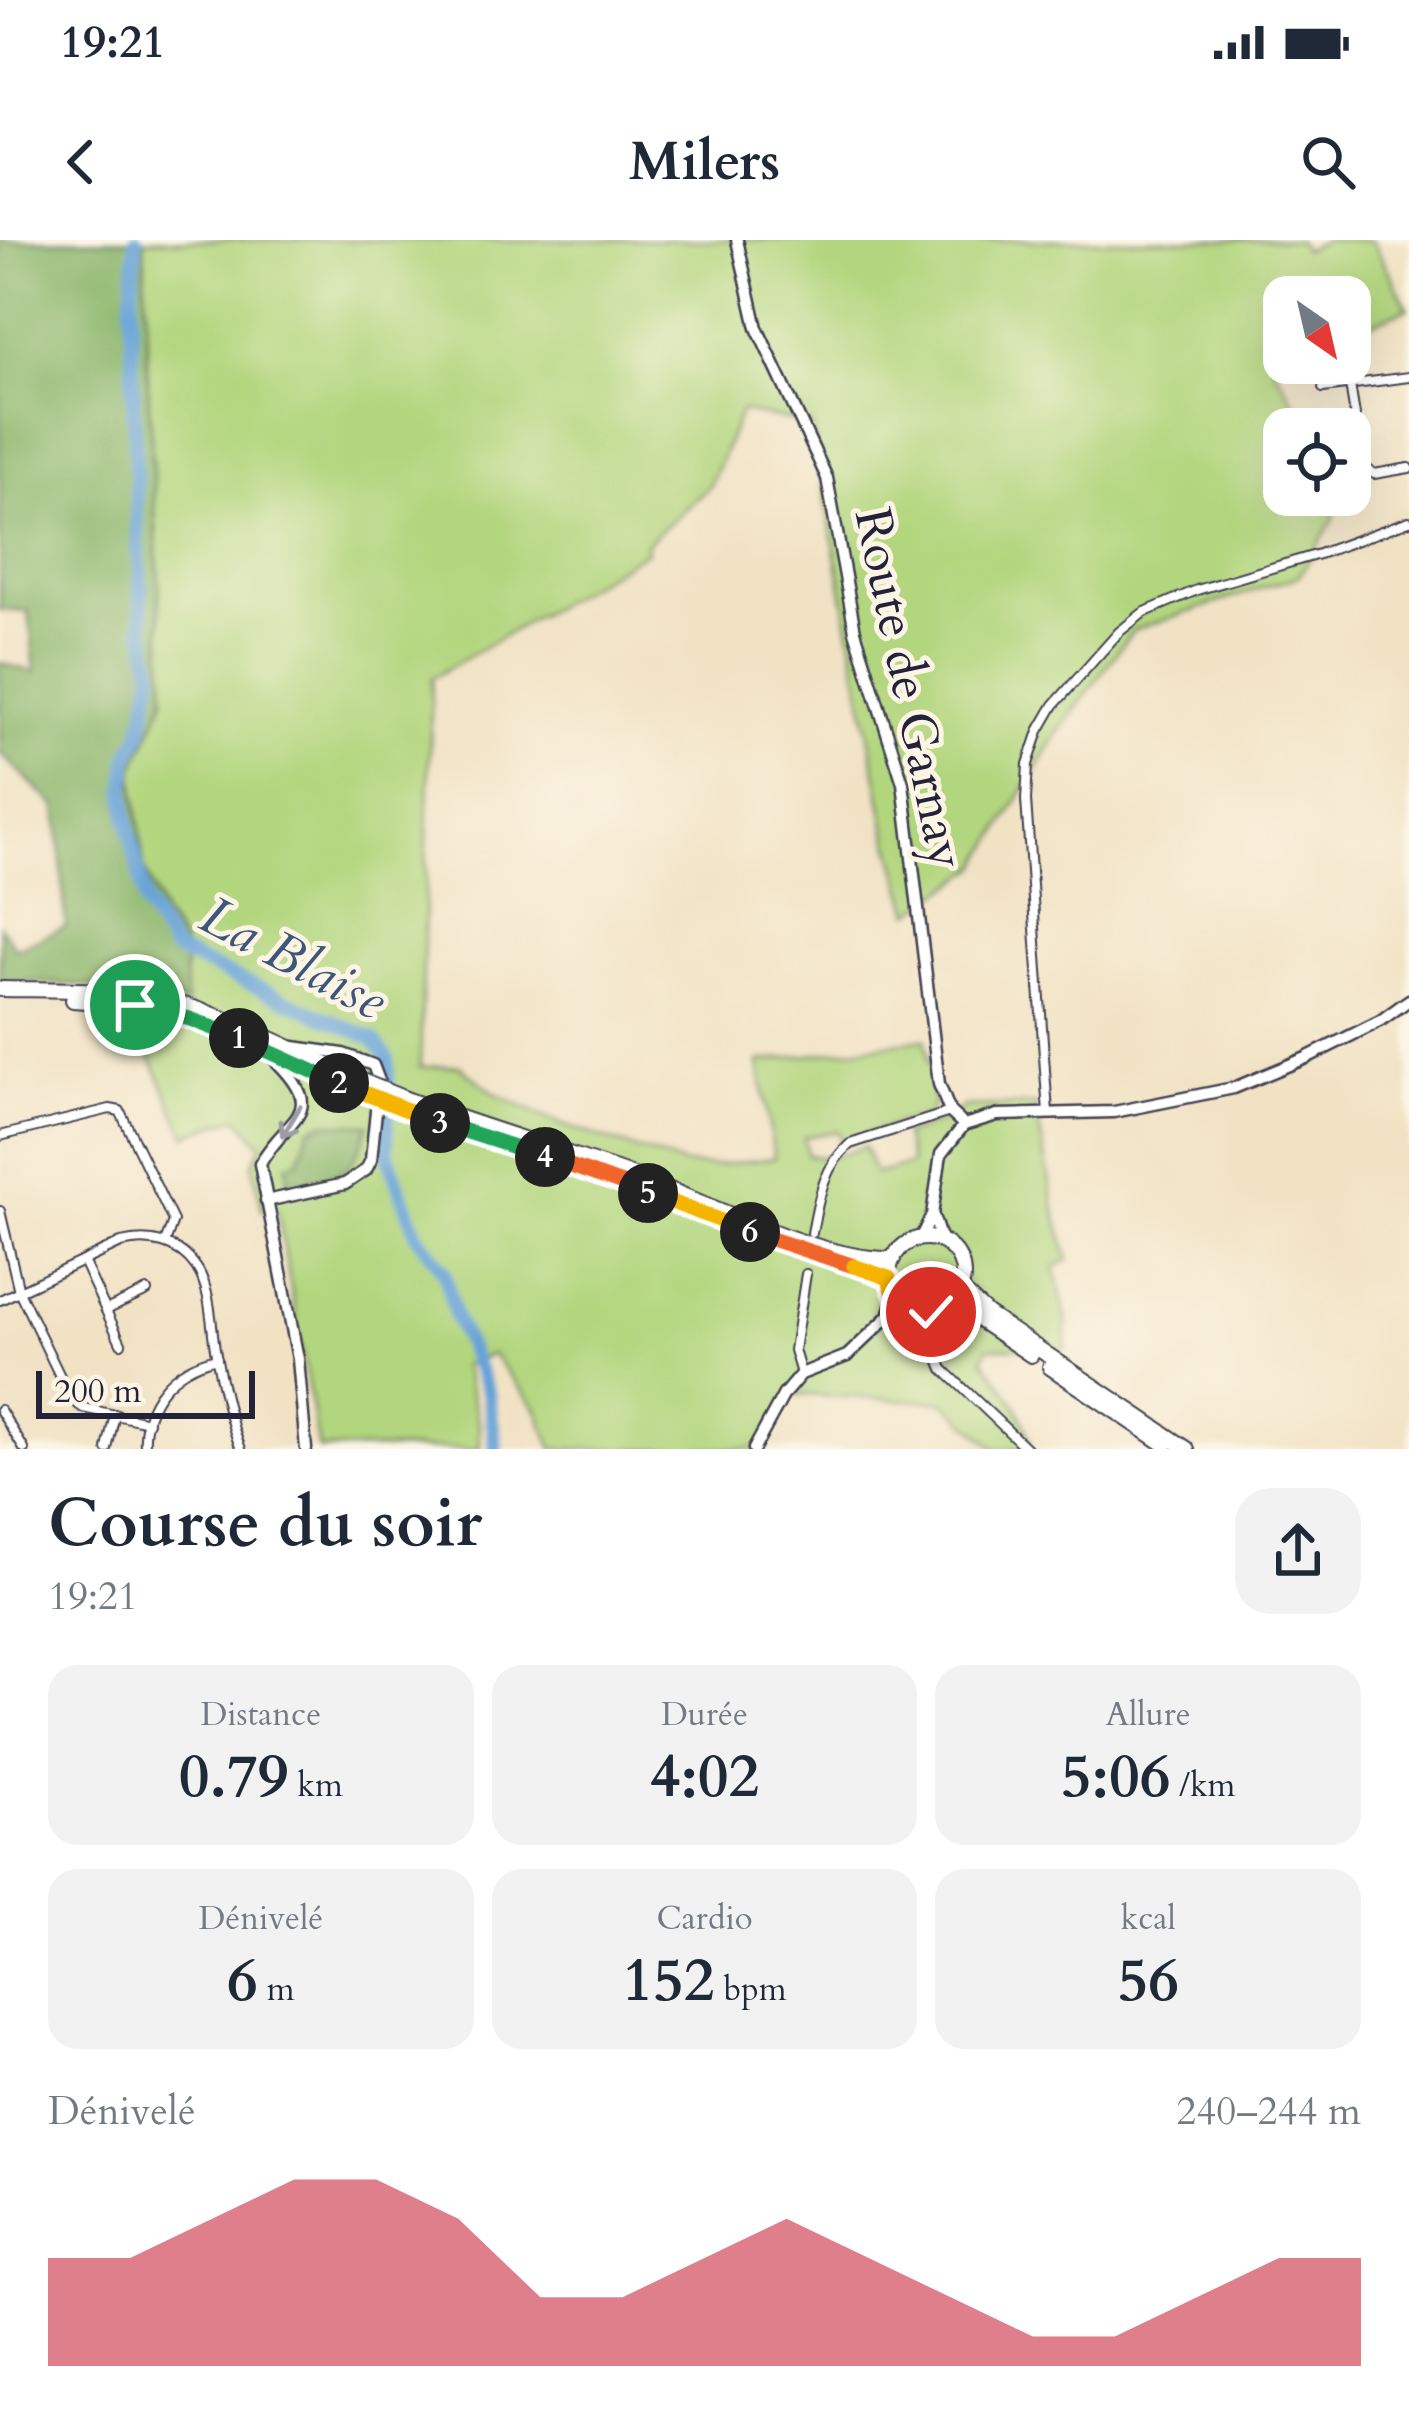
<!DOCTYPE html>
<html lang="fr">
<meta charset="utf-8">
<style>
:root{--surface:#fff;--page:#f2f2f3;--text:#1f2937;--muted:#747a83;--accent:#d1495b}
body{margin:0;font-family:Cardo,serif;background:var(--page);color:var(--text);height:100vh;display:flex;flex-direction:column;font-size:45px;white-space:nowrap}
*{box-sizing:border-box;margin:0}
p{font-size:39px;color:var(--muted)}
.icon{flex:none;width:66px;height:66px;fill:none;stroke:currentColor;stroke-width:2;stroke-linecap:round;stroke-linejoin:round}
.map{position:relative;height:1209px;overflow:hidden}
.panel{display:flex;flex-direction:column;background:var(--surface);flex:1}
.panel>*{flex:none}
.needle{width:78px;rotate:146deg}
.controls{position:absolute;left:1263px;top:36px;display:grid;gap:24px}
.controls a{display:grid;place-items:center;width:108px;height:108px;border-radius:24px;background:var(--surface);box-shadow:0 12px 48px #0002;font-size:60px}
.scale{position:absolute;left:36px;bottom:30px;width:219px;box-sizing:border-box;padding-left:12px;border:6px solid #22223b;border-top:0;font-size:33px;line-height:42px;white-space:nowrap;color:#22223b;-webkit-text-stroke:9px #fcf5e5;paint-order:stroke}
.pin{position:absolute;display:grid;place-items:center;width:102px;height:102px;color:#fff;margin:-51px;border:6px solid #fff;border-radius:50%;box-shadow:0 3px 12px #0007}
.km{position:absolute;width:60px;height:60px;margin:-30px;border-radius:50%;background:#222;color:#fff;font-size:33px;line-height:60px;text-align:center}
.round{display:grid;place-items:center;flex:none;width:126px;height:126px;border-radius:36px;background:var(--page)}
.overview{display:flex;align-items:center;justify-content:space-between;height:204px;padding:0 48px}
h1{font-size:66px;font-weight:700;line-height:90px}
.stats{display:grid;grid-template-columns:repeat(3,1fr);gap:18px;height:204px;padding:12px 48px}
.stats div{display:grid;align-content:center;border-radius:30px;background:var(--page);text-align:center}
.stats b{font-size:60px;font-weight:700}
.stats small{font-size:33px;font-weight:400}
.stats p{font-size:33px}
.chart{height:336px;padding:24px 48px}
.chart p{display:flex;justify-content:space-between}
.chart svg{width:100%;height:216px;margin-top:12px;fill:var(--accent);opacity:.7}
.status{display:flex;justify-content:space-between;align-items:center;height:84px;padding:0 60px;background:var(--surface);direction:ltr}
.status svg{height:33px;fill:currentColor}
header{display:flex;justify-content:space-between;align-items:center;height:156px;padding:0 48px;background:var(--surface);font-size:54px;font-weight:700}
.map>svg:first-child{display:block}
.green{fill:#b2d67e;stroke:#6a7c5c;stroke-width:3}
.forest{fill:#8db76d;stroke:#586c54;stroke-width:3}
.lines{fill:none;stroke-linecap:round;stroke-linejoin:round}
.river{stroke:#66a3d8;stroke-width:14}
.minor-casing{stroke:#413f50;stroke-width:12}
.tertiary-casing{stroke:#413f50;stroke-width:15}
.primary-casing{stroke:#413f50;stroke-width:18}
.minor{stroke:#fff;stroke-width:8}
.tertiary{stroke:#fff;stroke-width:10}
.primary{stroke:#fff;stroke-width:14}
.primary-bridge-casing{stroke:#413f50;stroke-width:18;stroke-linecap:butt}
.primary-bridge{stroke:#fff;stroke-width:14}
.oneway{stroke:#9c9ca7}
.split-1-casing{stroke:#fff;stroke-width:24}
.split-2-casing{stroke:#fff;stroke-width:24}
.split-3-casing{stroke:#fff;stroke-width:24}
.split-4-casing{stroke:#fff;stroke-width:24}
.split-5-casing{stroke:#fff;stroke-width:24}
.split-6-casing{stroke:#fff;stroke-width:24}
.split-7-casing{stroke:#fff;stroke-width:24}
.split-8-casing{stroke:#fff;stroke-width:24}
.split-1{stroke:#22a559;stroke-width:15}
.split-2{stroke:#22a559;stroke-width:15}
.split-3{stroke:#f5b400;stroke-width:15}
.split-4{stroke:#22a559;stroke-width:15}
.split-5{stroke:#f0652b;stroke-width:15}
.split-6{stroke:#f5b400;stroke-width:15}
.split-7{stroke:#f0652b;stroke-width:15}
.split-8{stroke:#f5b400;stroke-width:15}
.labels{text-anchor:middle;stroke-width:10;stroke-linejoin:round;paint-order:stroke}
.street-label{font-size:51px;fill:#22223b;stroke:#fcf5e5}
.water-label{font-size:54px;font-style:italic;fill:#3d567a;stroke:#fcf5e5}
</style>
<div class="status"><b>19:21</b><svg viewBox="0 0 49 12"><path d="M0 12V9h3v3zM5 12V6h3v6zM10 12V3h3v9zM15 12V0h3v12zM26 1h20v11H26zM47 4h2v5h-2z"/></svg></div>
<header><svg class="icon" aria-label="back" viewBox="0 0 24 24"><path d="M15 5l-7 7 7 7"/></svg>Milers<svg class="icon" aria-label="search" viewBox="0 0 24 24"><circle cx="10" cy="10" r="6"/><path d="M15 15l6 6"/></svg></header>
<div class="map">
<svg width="1409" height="1209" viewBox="0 0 1409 1209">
<rect width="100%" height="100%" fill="#fcf5e5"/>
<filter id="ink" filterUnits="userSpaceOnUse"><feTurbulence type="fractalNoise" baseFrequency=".00833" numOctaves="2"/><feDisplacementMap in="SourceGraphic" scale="24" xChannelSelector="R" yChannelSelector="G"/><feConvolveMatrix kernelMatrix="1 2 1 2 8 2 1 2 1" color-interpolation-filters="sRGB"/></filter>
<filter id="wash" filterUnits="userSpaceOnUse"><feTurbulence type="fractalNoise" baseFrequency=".004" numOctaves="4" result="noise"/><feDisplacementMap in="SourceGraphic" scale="48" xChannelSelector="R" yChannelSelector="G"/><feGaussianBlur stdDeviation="2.7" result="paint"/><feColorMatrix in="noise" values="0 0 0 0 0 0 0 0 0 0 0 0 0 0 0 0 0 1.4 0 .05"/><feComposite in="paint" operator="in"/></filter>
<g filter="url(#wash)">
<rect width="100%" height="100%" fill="#f1e2c4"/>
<!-- green -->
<path class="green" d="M144 0H1298L1303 10 1326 0H1372L1408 68 1350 92V57H1284V121L1273 126 1310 189H1284V255H1331L1334 278 1299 336 1133 390 1057 494 978 627 911 673 887 592 812 185 741 171 709 247 646 304 647 311 432 438 420 827 459 826 497 855 563 885 685 925 713 926 774 918 759 822 925 799 935 860 929 874 841 903 838 891 804 897 807 915C827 920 846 914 864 906L875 934 911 924 904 895 945 880 964 867 1035 865 1056 974 1069 1020 1055 1027 1066 1078V1109L988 1107 983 1119C1004 1146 1027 1174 1031 1209H996L944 1162 790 1154 762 1209H553L537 1169 492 1114 463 1125 479 1183 480 1209H319L277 969 262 970 253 924 262 905 238 877 186 895 119 748 183 704 162 673 144 628 133 530 165 458 148 144Z"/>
<!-- forest -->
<g class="forest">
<polygon points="0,0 144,0 148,144 165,459 133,530 144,628 162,673 183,704 187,763 119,748 0,740 0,686 16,709 66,686 57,567 0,513 0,423 35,432 29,372 0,370"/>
<path d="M322 883 369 884C352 937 341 936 288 942L287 925 299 920 310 888Z"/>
</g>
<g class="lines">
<!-- river -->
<polyline class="river" points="136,0 131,74 137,283 143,385 153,433 141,493 128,517 125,551 127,579 146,666 174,710 373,799 388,818 387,913 417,995 444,1031 455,1076 488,1152 496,1209"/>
</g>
</g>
<g filter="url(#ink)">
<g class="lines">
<defs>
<g id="minor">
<polyline points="1350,145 1355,175"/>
<polyline points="1323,148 1409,137"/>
<polyline points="1361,213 1363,226 1374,234 1409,228"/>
<polyline points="1048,873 1026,560 1028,524 1039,491 1054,465 1119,392 1143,373 1197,350 1319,314 1409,281"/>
<polyline points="0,896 110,869 120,871 173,981 165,1003"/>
<polyline points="0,971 19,1051 71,1159 83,1168 148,1182"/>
<path d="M812 993C819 959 822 928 850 904L950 872"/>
<polyline points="83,1021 121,1103"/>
<path d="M0 1060 121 1003C149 996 179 1002 196 1027 211 1048 211 1084 215 1109 221 1143 228 1177 241 1209"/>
<polyline points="106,1070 147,1051"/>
<polyline points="920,1072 943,1129 1027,1209"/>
<polyline points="932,1092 936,1071"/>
<polyline points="801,1134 794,1110 806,1034"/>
<polyline points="0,1170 24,1209"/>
<polyline points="107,1209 115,1174"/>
<path d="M145 1209C142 1161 173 1128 217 1118"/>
</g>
<g id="tertiary">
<polyline points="737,0 757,88 827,238 855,391 903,543 939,844 950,872 964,885"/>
<path d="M271 816C333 875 287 875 260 924L298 1119 306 1209"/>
<polyline points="266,961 345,944 366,930 371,920 379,841 373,825 343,814 294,807"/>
<polyline points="933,976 941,1001"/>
<polyline points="920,999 932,975 941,914 964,885 997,875 1114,872 1234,848 1306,818 1380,781 1409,760"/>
<polyline points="889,1076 895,1056"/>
<polyline points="754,1209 784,1154 801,1134 847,1116 889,1076 908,1068"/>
</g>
<g id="primary">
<path d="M0 749C50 750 101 748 150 757 226 771 298 814 369 844"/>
<polyline points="73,760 135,765 191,779 368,855"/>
<path d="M403 858C481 887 561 910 639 938 709 963 820 1021 893 1019"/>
<polyline points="403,869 889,1038"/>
<circle cx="926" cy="1035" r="37"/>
<polyline points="960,1049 987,1074 1187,1209"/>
<polyline points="949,1064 963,1069 1031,1115"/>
<polyline points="1050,1127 1166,1205"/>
</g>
</defs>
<!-- minor casing -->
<use href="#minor" class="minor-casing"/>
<!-- tertiary casing -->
<use href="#tertiary" class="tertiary-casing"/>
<!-- primary casing -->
<use href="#primary" class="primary-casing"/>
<!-- minor -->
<use href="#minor" class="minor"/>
<!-- tertiary -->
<use href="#tertiary" class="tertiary"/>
<!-- primary -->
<use href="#primary" class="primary"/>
<defs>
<g id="primary-bridge">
<polyline points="369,844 403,858"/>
<polyline points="368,855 403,869"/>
</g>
</defs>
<!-- primary-bridge casing -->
<use href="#primary-bridge" class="primary-bridge-casing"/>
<!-- primary-bridge -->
<use href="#primary-bridge" class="primary-bridge"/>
</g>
<!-- one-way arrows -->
<defs><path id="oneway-shaft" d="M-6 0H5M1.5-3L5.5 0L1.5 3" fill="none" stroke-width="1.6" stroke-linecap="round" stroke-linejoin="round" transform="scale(3)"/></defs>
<use class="oneway" href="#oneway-shaft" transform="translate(291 882) rotate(121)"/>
</g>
<g class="lines" filter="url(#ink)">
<defs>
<polyline id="split-1" points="135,765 190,779 239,798"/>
<polyline id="split-2" points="239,798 339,843"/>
<polyline id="split-3" points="339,843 440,883"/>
<polyline id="split-4" points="440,883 545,917"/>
<polyline id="split-5" points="545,917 648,953"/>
<polyline id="split-6" points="648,953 750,992"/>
<polyline id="split-7" points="750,992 854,1026"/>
<path id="split-8" d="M854 1026 889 1038C893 1061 908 1072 931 1072"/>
</defs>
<!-- split-1 casing -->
<use href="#split-1" class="split-1-casing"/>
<!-- split-2 casing -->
<use href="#split-2" class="split-2-casing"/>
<!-- split-3 casing -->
<use href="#split-3" class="split-3-casing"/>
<!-- split-4 casing -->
<use href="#split-4" class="split-4-casing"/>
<!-- split-5 casing -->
<use href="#split-5" class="split-5-casing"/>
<!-- split-6 casing -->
<use href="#split-6" class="split-6-casing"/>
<!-- split-7 casing -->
<use href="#split-7" class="split-7-casing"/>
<!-- split-8 casing -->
<use href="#split-8" class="split-8-casing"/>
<!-- split-1 -->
<use href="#split-1" class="split-1"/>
<!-- split-2 -->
<use href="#split-2" class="split-2"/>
<!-- split-3 -->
<use href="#split-3" class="split-3"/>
<!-- split-4 -->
<use href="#split-4" class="split-4"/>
<!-- split-5 -->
<use href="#split-5" class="split-5"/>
<!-- split-6 -->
<use href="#split-6" class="split-6"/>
<!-- split-7 -->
<use href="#split-7" class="split-7"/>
<!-- split-8 -->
<use href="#split-8" class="split-8"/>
</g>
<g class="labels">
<!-- street labels -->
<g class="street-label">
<text transform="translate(911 448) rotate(78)" y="18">Route de Garnay</text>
</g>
<!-- water labels -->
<g class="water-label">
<text transform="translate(294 717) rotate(28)" y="19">La Blaise</text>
</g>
</g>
</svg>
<div class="controls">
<a><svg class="needle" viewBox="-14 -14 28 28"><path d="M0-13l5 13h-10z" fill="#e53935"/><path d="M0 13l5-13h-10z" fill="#747a83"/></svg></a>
<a><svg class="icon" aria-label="locate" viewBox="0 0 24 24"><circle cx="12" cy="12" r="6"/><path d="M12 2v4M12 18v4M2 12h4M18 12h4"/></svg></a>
</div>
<div class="scale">200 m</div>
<div class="pin" style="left:135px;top:765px;background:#1e9e55"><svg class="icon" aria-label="arrive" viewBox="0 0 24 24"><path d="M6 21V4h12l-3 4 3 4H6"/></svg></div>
<div class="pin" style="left:931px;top:1072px;background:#d93025"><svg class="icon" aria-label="check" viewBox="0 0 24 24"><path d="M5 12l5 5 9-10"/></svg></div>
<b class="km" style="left:239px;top:798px">1</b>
<b class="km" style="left:339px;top:843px">2</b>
<b class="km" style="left:440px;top:883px">3</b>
<b class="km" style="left:545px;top:917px">4</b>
<b class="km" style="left:648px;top:953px">5</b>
<b class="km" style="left:750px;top:992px">6</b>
</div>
<section class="panel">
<div class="overview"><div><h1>Course du soir</h1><p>19:21</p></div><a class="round"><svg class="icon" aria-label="share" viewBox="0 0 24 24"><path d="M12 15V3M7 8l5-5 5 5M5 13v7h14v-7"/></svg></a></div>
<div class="stats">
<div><p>Distance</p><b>0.79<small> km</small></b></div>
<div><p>Durée</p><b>4:02</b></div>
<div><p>Allure</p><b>5:06<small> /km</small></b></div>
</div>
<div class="stats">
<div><p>Dénivelé</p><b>6<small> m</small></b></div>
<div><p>Cardio</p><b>152<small> bpm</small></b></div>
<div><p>kcal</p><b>56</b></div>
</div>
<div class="chart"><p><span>Dénivelé</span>240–244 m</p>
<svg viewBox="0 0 160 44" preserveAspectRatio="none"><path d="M0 44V22L10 22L20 14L30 6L40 6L50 14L60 30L70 30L80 22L90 14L100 22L110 30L120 38L130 38L140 30L150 22L160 22V44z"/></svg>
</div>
</section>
